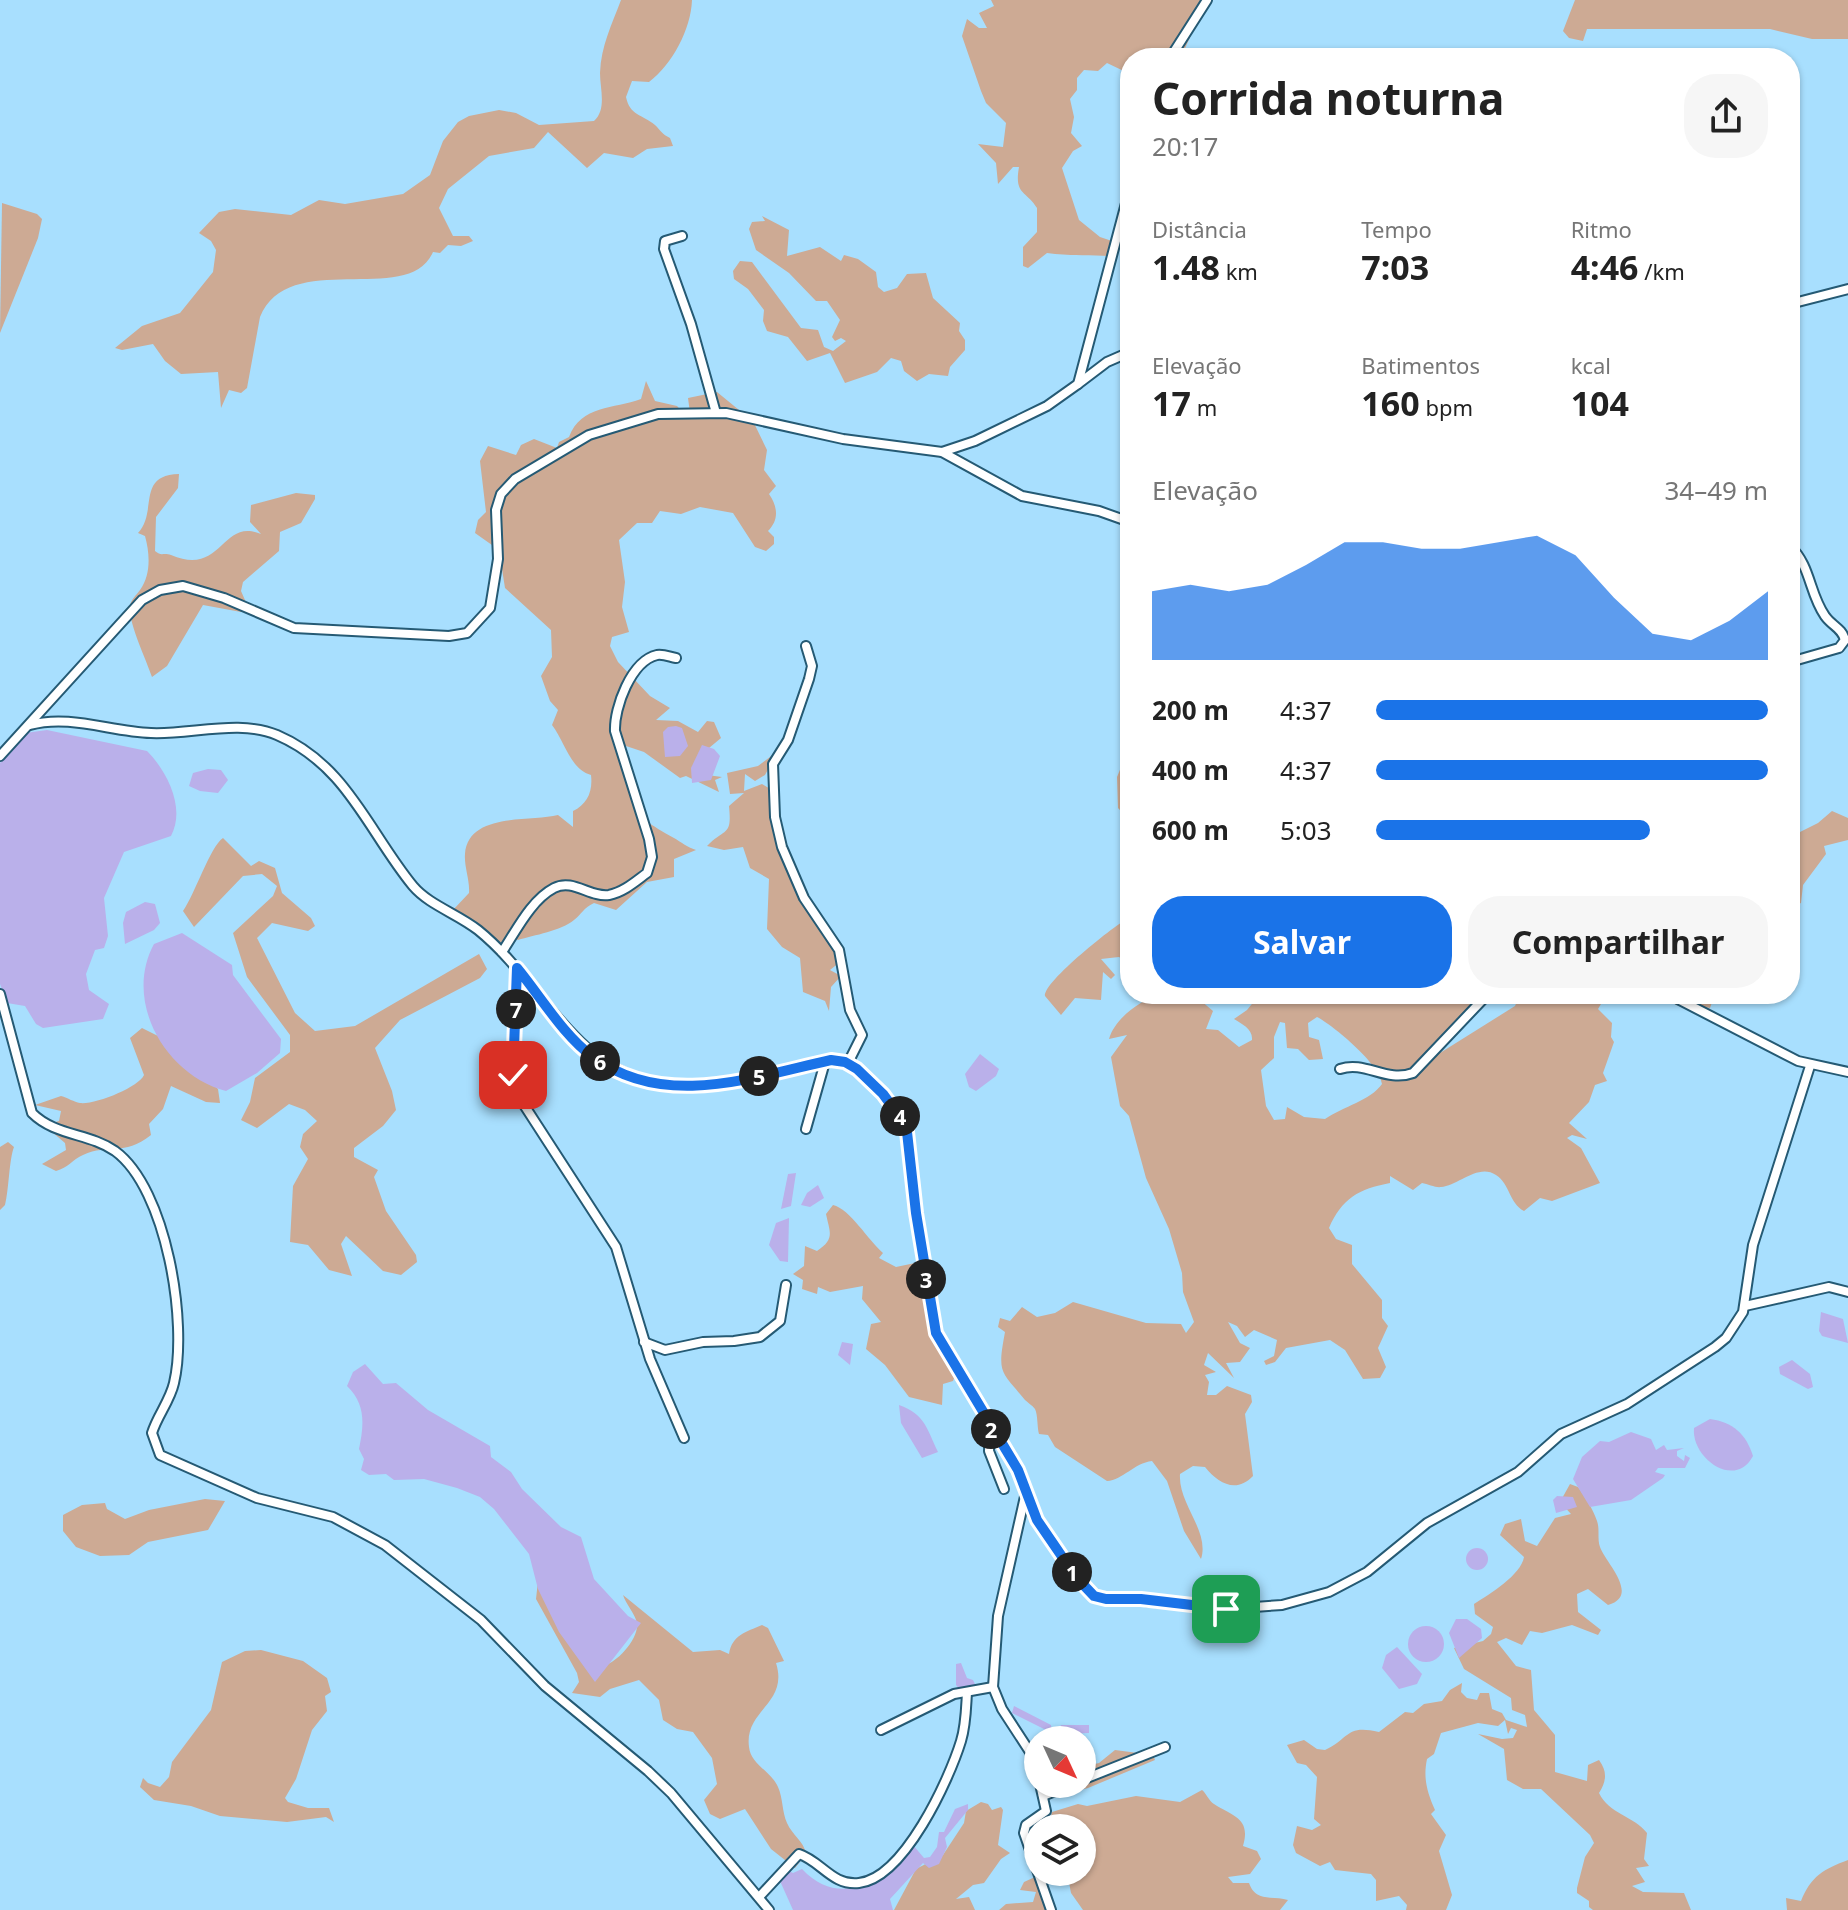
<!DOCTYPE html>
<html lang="pt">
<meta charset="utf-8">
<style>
:root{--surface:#fff;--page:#f6f6f6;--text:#222;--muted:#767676;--accent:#1a73e8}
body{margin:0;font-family:"Noto Sans",sans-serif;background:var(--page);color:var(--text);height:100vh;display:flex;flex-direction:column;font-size:30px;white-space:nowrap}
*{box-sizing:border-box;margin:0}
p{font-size:26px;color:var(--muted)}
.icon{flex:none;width:44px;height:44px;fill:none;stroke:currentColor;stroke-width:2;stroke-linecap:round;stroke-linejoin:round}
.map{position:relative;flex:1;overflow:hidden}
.details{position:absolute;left:1120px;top:48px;width:680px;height:956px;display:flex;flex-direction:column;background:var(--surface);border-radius:32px;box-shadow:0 2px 6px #0004}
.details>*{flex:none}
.needle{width:52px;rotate:134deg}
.controls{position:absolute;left:1024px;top:1726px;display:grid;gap:16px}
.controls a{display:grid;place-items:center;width:72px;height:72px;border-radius:50%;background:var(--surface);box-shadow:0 2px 6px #0004;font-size:40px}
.pin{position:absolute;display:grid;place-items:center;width:68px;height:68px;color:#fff;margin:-34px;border-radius:16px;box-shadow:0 4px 12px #0006}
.km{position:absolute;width:40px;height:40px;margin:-20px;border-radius:50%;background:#222;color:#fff;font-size:22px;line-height:40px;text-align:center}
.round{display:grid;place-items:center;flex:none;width:84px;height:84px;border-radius:32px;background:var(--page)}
.summary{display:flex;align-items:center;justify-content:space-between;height:136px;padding:0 32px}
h1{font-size:44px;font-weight:700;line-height:60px}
.figures{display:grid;grid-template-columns:repeat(3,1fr);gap:12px;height:136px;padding:8px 32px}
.figures div{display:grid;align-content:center}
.figures b{font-size:34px;font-weight:700}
.figures small{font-size:22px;font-weight:400}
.figures p{font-size:22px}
.chart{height:224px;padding:16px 32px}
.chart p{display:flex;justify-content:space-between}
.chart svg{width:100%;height:144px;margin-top:8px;fill:var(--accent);opacity:.7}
.primary-button{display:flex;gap:16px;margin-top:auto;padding:16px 32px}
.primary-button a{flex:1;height:92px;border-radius:32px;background:var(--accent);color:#fff;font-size:32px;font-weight:700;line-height:92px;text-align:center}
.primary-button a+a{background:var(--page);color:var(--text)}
ul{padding:0 32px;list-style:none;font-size:26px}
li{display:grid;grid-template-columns:128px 96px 1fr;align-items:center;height:60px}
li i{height:20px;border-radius:10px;background:var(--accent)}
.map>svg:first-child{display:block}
.green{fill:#cdaa94;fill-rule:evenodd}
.water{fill:#bab0ea}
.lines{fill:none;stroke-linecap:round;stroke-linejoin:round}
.minor-casing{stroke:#255a74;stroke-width:12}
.minor{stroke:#fff;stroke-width:8}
.route-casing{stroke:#fff;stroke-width:16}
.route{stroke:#1a73e8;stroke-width:10}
</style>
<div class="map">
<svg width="1848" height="1910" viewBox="0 0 1848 1910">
<rect width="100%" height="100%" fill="#a8dffe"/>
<!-- green -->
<g class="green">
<path d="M621 0H692C691 29 672 65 649 82L632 81 626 97C630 116 642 114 655 125 661 131 662 134 670 138L673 146 647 149 633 158 604 153 587 168 548 132 534 148 489 156 448 189 439 208 453 236H469L473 241 461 246 448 245 440 253 433 252C409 308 289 247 260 317L247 388 241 393 229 390 221 408 218 372 181 374 165 361 153 344 122 350 115 348 142 326 180 313 213 272 216 250 211 241 199 233 219 212 235 209 291 215 319 200 345 204 403 194 430 175 443 141 458 122 469 116 499 110 516 113 539 125 594 121C607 109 600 89 600 73 601 46 612 24 621 0Z"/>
<path d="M991 0H1207L1182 55 1130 58V74L1107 63 1098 71 1084 70 1077 78V90L1070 99 1074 117 1071 133 1082 146 1073 151 1062 168 1079 220 1100 237 1118 243V249L1110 256C1088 255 1069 256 1047 253L1028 268 1023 266V247L1037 232V208C1026 190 1014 195 1019 167H1013L998 184 996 163 978 144 1003 147 1006 123 986 103 981 91 962 36 967 19 979 28H987L979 13 994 6Z"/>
<polygon points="1575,0 1848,0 1848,39 1812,39 1770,29 1587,29 1583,41 1569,38 1563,31"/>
<polygon points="2,203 37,214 42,219 38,238 0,333"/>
<polygon points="762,216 789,230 787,256 820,247 841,261 844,255 858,259 876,272 878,287 884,292 897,288 907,274 926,273 933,298 960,323 959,331 965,340 965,350 950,367 948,376 929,374 917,381 904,371 901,361 891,358 877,372 845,383 830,353 807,361 788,337 767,331 763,321 764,310 748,289 734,279 733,271 740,261 752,262 801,328 818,330 824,347 833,351 846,341 841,338 835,341 832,337 840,320 827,301 816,301 789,273 756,250 749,229 752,222 765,221"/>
<path d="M646 381 655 401 677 406 687 417 690 413 688 398 717 392 739 410 727 417H751L767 450 764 470 776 486 769 494C778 507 779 520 768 531L774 537V544L766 551 755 547 733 513 700 507 681 514 660 511 652 523H637L619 540 625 582 622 607 629 632 612 637 610 646 618 662 650 696 670 708 656 720 678 721 698 732 707 721 714 722 721 738 709 748 707 775 722 777 715 780 719 792 686 776 680 778 644 752 626 746 621 755C634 806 623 810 674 838 681 842 687 847 696 850L674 859V877L647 882 616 910 594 903C583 908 582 914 574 920 561 931 534 935 518 940L513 937 497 944 453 910 469 893C470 880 464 867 465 854 468 812 531 822 558 815L573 827V811C587 804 593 792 591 775 570 769 565 742 552 725L558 710 550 701 541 676 552 657 551 630 505 588 499 550 475 533 478 520 486 512 480 461 488 446 516 455 521 445 534 439 557 448 559 442 569 437C581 405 614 409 641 399Z"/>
<path d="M179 474 178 488 156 517 155 551C162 557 163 552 171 555 223 577 221 517 261 534L250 522 251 505 296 493 315 495V499L301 523 280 532 279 551 243 582 241 591 248 607 241 612 203 605 167 666 152 677C146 659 128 622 130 606 131 599 136 596 140 590 151 575 150 554 145 536L138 533C158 512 136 475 179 474Z"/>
<polygon points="1130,745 1130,821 1118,808 1117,777"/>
<path d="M778 751 765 775 755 781 745 774 744 791 762 784 772 790C773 802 772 816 775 828 788 876 822 916 840 962L830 970 841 976 831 987 829 1011 825 1001 803 992 800 958 782 947 767 929 769 879 750 868 743 847 724 850 707 846C726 827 732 837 729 806L744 793 730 794 727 773 758 766Z"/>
<polygon points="1832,811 1848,818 1848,840 1824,846 1826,854 1803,885 1801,903 1790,908 1790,837 1818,823"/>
<path d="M223 838 251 866 259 861 275 868 282 893 311 918 315 926 308 931 272 923 257 938 295 1013 315 1031 355 1026 479 954 487 969 480 978 400 1020 375 1048 392 1091 396 1110 383 1126 354 1148V1157L378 1170 374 1177 386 1211 416 1255 417 1262 401 1275 383 1271 346 1236 341 1244 352 1276 329 1270 308 1245 290 1242 293 1186 308 1159 300 1147 303 1134 317 1121 305 1110 289 1104 257 1128 241 1120 250 1102 255 1078 290 1052V1035L247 977 233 933 273 896 277 886 262 874 243 876 194 927 183 911C195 894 210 847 223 838Z"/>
<path d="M1130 917V948L1124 960 1119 957 1101 959 1115 975 1111 979 1103 972 1101 1000 1075 998 1061 1015 1045 996C1043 982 1116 924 1130 917Z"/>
<path d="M1160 994H1193L1213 1011 1206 1029 1218 1030 1239 1047 1252 1040C1253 1029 1242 1024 1234 1019L1247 1010 1260 994H1505C1481 1005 1449 1026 1440 1053L1515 1006 1520 994H1601L1596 998 1601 1004 1598 1009 1612 1023 1611 1037 1614 1042 1603 1073 1607 1081 1595 1085 1589 1102 1569 1123 1587 1139 1572 1135 1567 1138 1581 1148 1600 1183 1552 1201 1540 1198 1524 1211C1509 1203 1510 1184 1496 1175 1478 1163 1458 1186 1441 1187 1436 1188 1428 1184 1422 1183L1413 1190 1390 1176V1183C1359 1189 1342 1198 1329 1228L1336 1239 1352 1245V1264L1382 1300V1318L1388 1326 1378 1348 1386 1367 1380 1378 1363 1379 1345 1350 1330 1340 1286 1348 1275 1362 1266 1365 1264 1361 1274 1356 1277 1340 1254 1330 1245 1337 1237 1326 1228 1322 1240 1343 1250 1348 1240 1362 1226 1363 1234 1378 1208 1353 1204 1365 1216 1372 1205 1375 1209 1382 1207 1395H1216L1227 1386 1251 1395 1252 1402 1245 1414 1253 1476C1236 1494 1218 1483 1205 1467L1193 1466 1180 1474C1178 1504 1210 1531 1201 1559L1184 1531 1167 1481 1152 1461C1134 1463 1123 1480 1107 1481L1055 1447 1048 1435 1039 1434C1037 1427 1038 1415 1035 1409 1032 1405 1028 1403 1025 1400 1001 1370 997 1375 1005 1332L998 1327 1000 1318 1010 1321 1022 1307 1037 1317 1055 1313 1073 1302 1146 1323 1181 1324 1186 1333 1194 1322 1183 1292 1182 1273 1169 1229 1146 1178 1129 1116 1120 1106 1111 1057 1127 1035 1109 1039C1115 1018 1141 1000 1160 994ZM1317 1017C1333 1025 1381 1065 1382 1084 1370 1101 1344 1106 1325 1119L1304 1117 1287 1107 1285 1119 1274 1120 1266 1106 1261 1070 1274 1058V1037L1280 1022 1285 1023 1287 1048 1298 1049 1309 1060 1323 1059 1319 1040 1309 1037 1308 1023Z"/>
<polygon points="1664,994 1715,994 1710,1008 1695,1005 1691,1008 1676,1005"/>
<path d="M142 1028 160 1037 218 1089 220 1103 206 1102 171 1086 163 1109 149 1124 151 1135C123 1157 109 1143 83 1155 73 1159 68 1168 56 1171L42 1164 66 1150 65 1143 51 1131 52 1123 59 1121 61 1111 35 1105 61 1096C68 1098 74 1102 80 1103 95 1105 139 1087 144 1075L130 1038Z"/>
<path d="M8 1142 14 1147C9 1160 9 1189 5 1205L0 1210V1147Z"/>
<path d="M833 1205C850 1209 868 1240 883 1253L879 1258 896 1267 915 1263 921 1268 932 1325 956 1373 953 1381 943 1384 942 1405 909 1397 885 1365 866 1349 871 1324 881 1322 862 1299 863 1286 830 1292 818 1287 817 1294 802 1289 803 1280 793 1274 804 1266 805 1246 817 1251C835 1239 830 1233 826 1214Z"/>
<path d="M1570 1484 1578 1487C1585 1497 1593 1509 1597 1521 1600 1529 1597 1539 1600 1547 1605 1562 1641 1596 1608 1605L1588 1589 1577 1594 1578 1612 1601 1630 1598 1635 1572 1625 1542 1633 1530 1631 1522 1645 1506 1638 1497 1642 1516 1666 1531 1670 1534 1710 1555 1735V1772L1587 1781 1588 1765 1599 1760C1608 1772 1606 1782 1599 1793 1609 1814 1634 1816 1647 1833L1644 1859 1649 1866 1636 1868 1645 1882 1632 1886 1643 1892 1684 1893 1691 1910H1593L1589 1907V1901L1577 1893V1888L1585 1857 1594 1843 1590 1835 1541 1789H1523L1507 1780 1504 1749 1478 1734 1502 1739 1513 1738 1517 1730 1511 1728 1508 1734 1505 1720 1498 1726 1478 1723 1441 1733 1434 1754 1427 1759C1423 1778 1427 1792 1435 1810L1431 1814 1446 1835 1439 1851 1452 1895 1446 1910H1406L1407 1905 1399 1896 1376 1901V1880L1371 1874 1335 1870 1330 1862 1320 1866 1296 1853 1293 1845 1297 1826 1312 1830 1321 1825 1314 1819 1317 1777 1306 1765 1297 1763 1287 1745 1304 1740 1317 1749 1325 1750C1350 1738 1346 1724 1379 1732L1405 1712 1413 1713 1424 1704 1442 1701 1450 1690 1462 1683 1461 1692 1467 1698 1477 1700 1480 1693H1489L1492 1709 1502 1713 1506 1720 1527 1727 1525 1715 1512 1710 1511 1698 1464 1669 1454 1648 1483 1641 1491 1634 1493 1627 1475 1614 1474 1604C1490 1594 1521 1575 1524 1557L1500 1535 1505 1524 1521 1519 1525 1541 1537 1546 1555 1518 1571 1514 1560 1502Z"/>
<polygon points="205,1499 225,1501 208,1530 148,1542 129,1555 100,1556 76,1547 63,1531 63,1515 82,1505 105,1503 107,1509 125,1519 149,1510"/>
<path d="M540 1563 603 1666C617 1663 639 1639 637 1623 635 1614 626 1604 623 1595L693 1652 720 1650 729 1654C732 1635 746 1632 762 1625L768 1628 784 1661 776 1663C789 1704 744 1710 749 1747 751 1765 771 1771 778 1787 783 1798 782 1812 787 1823 792 1835 804 1841 806 1854L795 1868 771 1849 745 1809 720 1819 710 1814 704 1800 717 1784 712 1758 693 1732 677 1729 663 1720 659 1700 639 1680 610 1689 600 1697 572 1693 579 1682 577 1673 536 1599Z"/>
<polygon points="261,1650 303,1661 327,1678 331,1692 325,1696 327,1711 312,1730 296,1779 285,1798 288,1802 308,1808 329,1808 334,1822 326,1817 287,1822 220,1816 191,1806 154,1800 140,1787 143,1778 148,1783 160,1787 169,1777 172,1762 211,1710 222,1662 245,1651"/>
<polygon points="1115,1750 1153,1755 1155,1760 1088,1788 1064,1794 1051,1787 1050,1784 1082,1784 1082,1767 1099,1763"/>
<path d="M1202 1790C1206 1793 1209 1801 1214 1804 1234 1817 1251 1818 1243 1846L1257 1851 1261 1859 1250 1874 1228 1877 1233 1883H1249C1256 1903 1273 1895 1288 1900L1280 1910H1083L1071 1893 1067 1872H1082V1828H1069L1081 1821 1048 1828 1052 1812 1078 1804 1087 1806 1136 1796 1180 1802Z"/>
<polygon points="981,1802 988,1804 992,1810 1001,1807 1003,1810 998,1845 1010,1853 1001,1859 984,1883 973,1885 956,1899 969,1897 975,1910 894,1910 916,1869 943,1855 964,1823 966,1811"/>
<path d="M1848 1860V1910H1787L1786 1898 1801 1901C1811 1876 1824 1869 1848 1860Z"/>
<polygon points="1035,1877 1054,1910 999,1910 1006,1904 1033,1902 1036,1892 1020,1890 1024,1882"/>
</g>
<!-- water -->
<g class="water">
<polygon points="676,726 682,728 688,746 680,756 665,757 663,732 668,727"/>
<path d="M47 730 147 751C167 771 186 808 171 836L124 852 104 898 108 936 104 948 95 950 86 974 89 990 109 1004 103 1019 43 1028 36 1024 25 1006 7 1003 0 984V763L25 733Z"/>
<polygon points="702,745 714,749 720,756 711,780 692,783 691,768"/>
<polygon points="208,769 221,770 228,780 218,793 200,791 189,786 193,773"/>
<polygon points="145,902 155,904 160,923 154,930 125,944 123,923 126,912"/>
<path d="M182 933 232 965 233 975 281 1039 280 1053 257 1073 226 1091C165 1075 123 1001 154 944Z"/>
<polygon points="980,1054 999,1069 996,1076 976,1091 969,1087 965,1074"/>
<polygon points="796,1173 791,1206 781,1209 788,1174"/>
<polygon points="818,1185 824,1198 810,1207 801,1205 807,1193"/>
<polygon points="789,1218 788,1262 780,1261 769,1245 776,1223"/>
<polygon points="1821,1312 1843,1319 1848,1343 1822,1336 1819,1331"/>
<polygon points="842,1342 853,1344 850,1365 838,1355"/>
<polygon points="1792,1360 1810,1374 1813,1387 1808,1389 1780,1374 1779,1367"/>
<path d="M365 1364 383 1384 396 1383 428 1410 490 1446 491 1457 511 1472 522 1489 561 1527 581 1537 594 1579 628 1616 641 1623 595 1682 559 1632 538 1589 529 1554 494 1509 480 1497 457 1488 424 1479 394 1480 386 1474 369 1475 361 1470 364 1459 359 1449C364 1425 366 1404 347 1386L353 1372Z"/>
<path d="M899 1405C925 1414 927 1429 938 1452L922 1458 901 1423Z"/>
<path d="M1710 1419C1733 1422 1746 1434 1753 1456 1735 1490 1691 1458 1694 1428Z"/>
<polygon points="1631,1432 1651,1439 1656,1450 1664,1445 1667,1450 1684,1448 1677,1451 1677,1456 1684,1461 1685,1455 1690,1458 1685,1468 1658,1468 1655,1472 1665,1475 1663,1478 1631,1500 1590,1507 1573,1479 1582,1457 1600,1441 1609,1442"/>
<polygon points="1557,1496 1573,1497 1577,1507 1556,1513 1553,1500"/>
<circle cx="1477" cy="1559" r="11"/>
<polygon points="1456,1619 1467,1619 1481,1629 1482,1638 1459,1658 1449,1633"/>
<circle cx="1426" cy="1644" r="18"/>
<polygon points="1397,1647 1422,1674 1417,1684 1399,1689 1382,1668 1386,1655"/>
<polygon points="961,1663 967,1678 973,1680 978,1690 962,1692 956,1685 956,1664"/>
<polygon points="1014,1706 1051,1725 1052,1733 1012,1713"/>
<polygon points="1061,1725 1089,1725 1089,1733 1061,1734 1058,1731"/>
<path d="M968 1804V1810L945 1838 947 1847 939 1864 929 1868 923 1863 890 1899 893 1910H793L780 1881 787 1870 793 1873 802 1869C841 1910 883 1880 913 1845L924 1858 930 1857 937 1847 939 1832H944L955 1809Z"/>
</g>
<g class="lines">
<defs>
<g id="minor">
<polyline points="1170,58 1207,0"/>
<polyline points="682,236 665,241 664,249 691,324 716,413"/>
<polyline points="1790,304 1848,289"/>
<polyline points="1078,384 1107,362 1130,352"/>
<polyline points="942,452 975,441 1047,406 1078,384 1130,188"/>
<path d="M1790 546C1811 566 1809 593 1825 616 1832 626 1842 628 1845 640L1839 648 1790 662"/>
<polyline points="806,646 812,666 809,679 788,740 773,764 775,817 782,847 804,898 839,950 850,1010 862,1035 848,1063"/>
<path d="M30 725C70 714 111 732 151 733 190 735 240 719 277 735 347 765 368 831 413 886 429 905 458 914 478 930 541 981 568 1061 652 1083 705 1097 778 1071 831 1060L845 1062 857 1069 883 1094 902 1120 907 1132 916 1213 936 1333 1018 1470 1037 1520 1076 1577 1094 1596 1226 1609 1282 1605 1329 1592 1367 1572 1427 1523 1518 1472 1561 1434 1627 1404 1715 1347 1726 1338 1743 1312 1753 1245 1810 1066"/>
<polyline points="0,756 120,624 142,600 160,590 183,586 224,598 294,628 449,636 467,633 490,608 498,559 496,510 501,494 515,479 589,435 658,414 726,413 843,439 942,452 1022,496 1099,511 1130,522"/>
<path d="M502 952C516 931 531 900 554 888 573 878 590 898 609 895 624 892 636 881 647 873L652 857 649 839 615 731C614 708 631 661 657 655 664 654 670 657 676 658"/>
<polyline points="517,969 512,1056 515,1091 616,1247 650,1359 684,1438"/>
<path d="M0 994 32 1113C55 1136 89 1133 115 1151 167 1189 188 1324 174 1383 170 1401 157 1416 152 1433L160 1455 257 1498 333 1517 385 1545 481 1620 545 1686 648 1771 671 1793 769 1910"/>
<polyline points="1668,994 1798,1061 1848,1072"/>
<path d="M1340 1069C1365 1060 1386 1083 1413 1073L1488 994"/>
<polyline points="806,1129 825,1062"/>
<polyline points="1745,1306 1829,1287 1848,1292"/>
<polyline points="644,1342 665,1350 703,1342 734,1341 760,1337 780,1321 786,1285"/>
<polyline points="990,1427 989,1451 1004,1489"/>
<polyline points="1026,1492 998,1616 993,1687 1002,1709 1030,1752 1038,1776"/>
<polyline points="881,1730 954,1694 993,1687"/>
<polyline points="1082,1780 1165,1747"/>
<polyline points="1040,1784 1046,1811 1026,1825 1024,1833 1051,1910"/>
<polyline points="1043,1796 1073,1784"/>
<path d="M760 1896 799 1854C821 1861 832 1886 859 1883 904 1878 949 1780 961 1741 966 1725 966 1708 967 1692"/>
</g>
</defs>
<!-- minor casing -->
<use href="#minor" class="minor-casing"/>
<!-- minor -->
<use href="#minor" class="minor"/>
</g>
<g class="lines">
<defs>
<path id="route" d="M513 1075 517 968C541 997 563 1035 593 1057 665 1110 753 1077 831 1060L845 1062 857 1069 883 1094 902 1120 907 1132 916 1213 936 1333 1018 1470 1037 1520 1076 1577 1094 1596 1106 1599H1141L1226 1609"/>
</defs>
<!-- route casing -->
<use href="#route" class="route-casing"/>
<!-- route -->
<use href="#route" class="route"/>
</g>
</svg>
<div class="controls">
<a><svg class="needle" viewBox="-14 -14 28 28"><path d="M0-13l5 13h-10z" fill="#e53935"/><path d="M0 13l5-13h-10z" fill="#767676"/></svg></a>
<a><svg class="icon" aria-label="layers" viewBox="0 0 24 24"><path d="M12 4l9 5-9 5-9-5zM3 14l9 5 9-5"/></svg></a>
</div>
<div class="pin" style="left:1226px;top:1609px;background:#1e9e55"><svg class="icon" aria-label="arrive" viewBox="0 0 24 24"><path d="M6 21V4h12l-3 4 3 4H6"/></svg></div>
<div class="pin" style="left:513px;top:1075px;background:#d93025"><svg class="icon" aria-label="check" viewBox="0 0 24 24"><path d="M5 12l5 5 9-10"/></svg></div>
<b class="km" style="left:1072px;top:1572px">1</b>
<b class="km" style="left:991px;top:1429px">2</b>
<b class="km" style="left:926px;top:1279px">3</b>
<b class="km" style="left:900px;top:1116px">4</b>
<b class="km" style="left:759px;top:1076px">5</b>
<b class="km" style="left:600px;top:1061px">6</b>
<b class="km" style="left:516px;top:1009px">7</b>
<section class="details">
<div class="summary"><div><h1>Corrida noturna</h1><p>20:17</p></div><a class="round"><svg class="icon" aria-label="share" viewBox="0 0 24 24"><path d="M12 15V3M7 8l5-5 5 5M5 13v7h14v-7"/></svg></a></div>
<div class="figures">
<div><p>Distância</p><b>1.48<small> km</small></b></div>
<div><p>Tempo</p><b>7:03</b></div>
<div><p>Ritmo</p><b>4:46<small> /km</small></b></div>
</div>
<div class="figures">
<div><p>Elevação</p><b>17<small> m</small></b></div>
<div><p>Batimentos</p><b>160<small> bpm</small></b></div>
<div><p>kcal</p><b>104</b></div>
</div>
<div class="chart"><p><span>Elevação</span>34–49 m</p>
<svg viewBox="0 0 160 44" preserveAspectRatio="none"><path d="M0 44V23L10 21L20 23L30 21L40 15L50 8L60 8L70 10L80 10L90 8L100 6L110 12L120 25L130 36L140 38L150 32L160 23V44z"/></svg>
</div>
<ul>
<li><b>200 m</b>4:37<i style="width:100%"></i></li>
<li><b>400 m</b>4:37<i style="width:100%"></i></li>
<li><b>600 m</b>5:03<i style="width:70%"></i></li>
</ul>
<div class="primary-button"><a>Salvar</a><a>Compartilhar</a></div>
</section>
</div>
